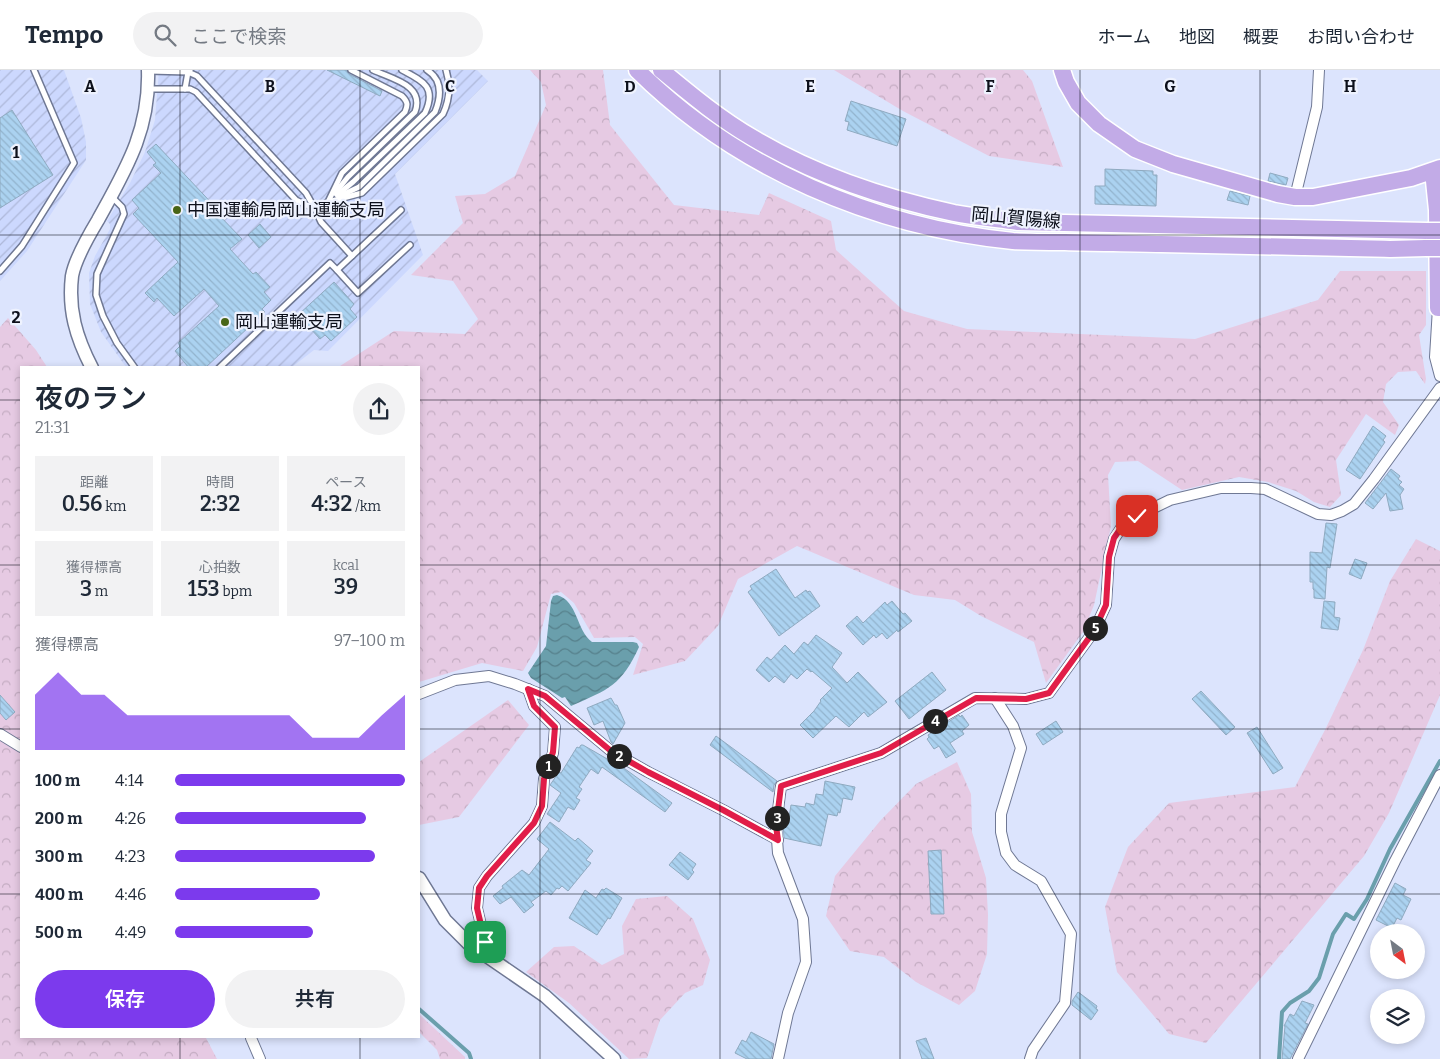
<!DOCTYPE html>
<html lang="ja">
<meta charset="utf-8">
<style>
:root{--surface:#fff;--page:#f2f2f3;--text:#1f2937;--muted:#747a83;--line:#e0e1e3;--accent:#7c3aed}
body{margin:0;font-family:Bitter,"Noto Sans JP",serif;background:var(--page);color:var(--text);height:100vh;display:flex;flex-direction:column;font-size:19px;white-space:nowrap}
*{box-sizing:border-box;margin:0}
p{font-size:16px;color:var(--muted)}
.icon{flex:none;width:28px;height:28px;fill:none;stroke:currentColor;stroke-width:2;stroke-linecap:round;stroke-linejoin:round}
.map{position:relative;flex:1;overflow:hidden}
.details{position:absolute;left:20px;top:296px;width:400px;height:672px;display:flex;flex-direction:column;background:var(--surface);border-radius:0px;box-shadow:0 2px 8px #0003}
.details>*{flex:none}
.needle{width:32px;rotate:148deg}
.fabs{position:absolute;left:1370px;top:854px;display:grid;gap:10px}
.fabs a{display:grid;place-items:center;width:55px;height:55px;border-radius:50%;background:var(--surface);box-shadow:0 2px 8px #0003;font-size:25px}
.pin{position:absolute;display:grid;place-items:center;width:42px;height:42px;color:#fff;margin:-21px;border-radius:10px;box-shadow:0 2px 8px #0006}
.km{position:absolute;width:25px;height:25px;margin:-12px;border-radius:50%;background:#222;color:#fff;font-size:14px;line-height:25px;text-align:center}
.round{display:grid;place-items:center;flex:none;width:52px;height:52px;border-radius:26px;background:var(--page)}
.head{display:flex;align-items:center;justify-content:space-between;height:85px;padding:0 15px}
h1{font-size:28px;font-weight:600;line-height:38px}
.stats{display:grid;grid-template-columns:repeat(3,1fr);gap:8px;height:85px;padding:5px 15px}
.stats div{display:grid;align-content:center;border-radius:0px;background:var(--page);text-align:center}
.stats b{font-size:21px;font-weight:600}
.stats small{font-size:14px;font-weight:400}
.stats p{font-size:14px}
.chart{height:140px;padding:10px 15px}
.chart p{display:flex;justify-content:space-between}
.chart svg{width:100%;height:90px;margin-top:5px;fill:var(--accent);opacity:.7}
.button{display:flex;gap:10px;margin-top:auto;padding:10px 15px}
.button a{flex:1;height:58px;border-radius:30px;background:var(--accent);color:#fff;font-size:20px;font-weight:600;line-height:58px;text-align:center}
.button a+a{background:var(--page);color:var(--text)}
ul{padding:0 15px;list-style:none;font-size:16px}
li{display:grid;grid-template-columns:80px 60px 1fr;align-items:center;height:38px}
li i{height:12px;border-radius:6px;background:var(--accent)}
header{display:flex;align-items:center;gap:30px;box-sizing:border-box;height:70px;padding:0 25px;background:var(--surface);border-bottom:1px solid var(--line)}
header strong{font-size:24px}
nav{display:flex;gap:28px;margin-inline-start:auto;font-size:18px}
.search{width:350px;height:45px;background:var(--page);display:flex;align-items:center;gap:12px;box-sizing:border-box;padding:0 18px;border-radius:28px;color:var(--muted);font-size:19px}
.map>svg:first-child{display:block}
.industrial{fill:url(#industrial-furrows)}
.forest{fill:url(#forest-crowns)}
.water{fill:url(#water-waves)}
.lines{fill:none;stroke-linecap:round;stroke-linejoin:round}
.stream{stroke:#6a9fac;stroke-width:4}
.building{fill:url(#building-back-hatch);stroke:#8faac0}
.service-casing{stroke:#6f7894;stroke-width:8}
.minor-casing{stroke:#6f7894;stroke-width:12}
.tertiary-casing{stroke:#6f7894;stroke-width:15}
.primary-casing{stroke:#fff;stroke-width:19}
.service{stroke:#fff;stroke-width:5}
.minor{stroke:#fff;stroke-width:10}
.tertiary{stroke:#fff;stroke-width:12}
.primary{stroke:#c2abe7;stroke-width:16}
.primary-bridge-casing{stroke:#fff;stroke-width:19;stroke-linecap:butt}
.primary-bridge{stroke:#c2abe7;stroke-width:16}
.route-casing{stroke:#fff;stroke-width:10}
.route{stroke:#e11d48;stroke-width:6}
.grid{fill:none;stroke:#0d101b;stroke-width:1;stroke-opacity:0.55}
.poi-dot{fill:#496517;stroke:#eef2fe;stroke-width:2}
.labels{text-anchor:middle;stroke-width:4.5;stroke-linejoin:round;paint-order:stroke}
.poi-label{font-size:18px;fill:#0d101b;stroke:#eef2fe;text-anchor:start}
.street-label{font-size:18px;fill:#0d101b;stroke:#eef2fe}
.grid-label{font-size:16px;text-anchor:middle;font-weight:bold;fill:#0d101b;stroke:#eef2fe;stroke-width:4.5;stroke-linejoin:round;paint-order:stroke}
</style>
<header>
<strong>Tempo</strong>
<div class="search"><svg class="icon" aria-label="search" viewBox="0 0 24 24"><circle cx="10" cy="10" r="6"/><path d="M15 15l6 6"/></svg>ここで検索</div>
<nav><a>ホーム</a><a>地図</a><a>概要</a><a>お問い合わせ</a></nav>
</header>
<div class="map">
<svg width="1440" height="989" viewBox="0 0 1440 989">
<defs>
<pattern id="industrial-furrows" width="10" height="10" patternUnits="userSpaceOnUse" patternTransform="scale(1.25)"><rect width="10" height="10" fill="#ccd8fe"/><path d="M-1 1l2-2M0 10L10 0M9 11l2-2" fill="none" stroke="#aeb8d9"/></pattern>
<pattern id="forest-crowns" width="20" height="18" patternUnits="userSpaceOnUse" patternTransform="scale(1.25)"><rect width="20" height="18" fill="#e6cae3"/><path d="M2 6a3 3 0 1 1 6 0M12 15a3 3 0 1 1 6 0" fill="none" stroke="#c4acc2"/></pattern>
<pattern id="water-waves" width="16" height="10" patternUnits="userSpaceOnUse" patternTransform="scale(1.25)"><rect width="16" height="10" fill="#6a9fac"/><path d="M0 5q4-4 8 0t8 0" fill="none" stroke="#56808b"/></pattern>
<pattern id="building-back-hatch" width="6" height="6" patternUnits="userSpaceOnUse" patternTransform="scale(1.25)"><rect width="6" height="6" fill="#abd2f0"/><path d="M-1 5l2 2M0 0l6 6M5-1l2 2" fill="none" stroke="#92b3cd"/></pattern>
</defs>
<rect width="100%" height="100%" fill="#dce4fd"/>
<!-- industrial -->
<g class="industrial">
<polygon points="0,0 64,0 81,48 86,72 86,90 27,181 0,211"/>
<polygon points="159,0 477,0 488,11 395,104 423,185 328,281 314,280 292,297 126,297 101,262 90,234 89,203 95,186 110,159 110,154 107,151 130,113 145,82 155,50"/>
</g>
<!-- forest -->
<g class="forest">
<polygon points="530,0 603,0 610,55 674,135 759,145 769,123 831,151 836,180 904,241 967,259 1195,269 1318,230 1340,201 1426,201 1426,255 1419,265 1426,309 1425,314 1416,301 1398,302 1386,314 1383,332 1399,355 1395,365 1366,344 1336,390 1341,425 1330,437 1314,432 1296,421 1268,412 1239,407 1182,420 1138,391 1115,392 1108,405 1111,456 1094,535 1083,562 1046,613 1034,572 981,546 955,530 914,525 797,476 738,509 718,556 685,591 633,605 643,574 635,567 594,568 574,533 561,522 551,524 537,577 523,601 482,593 419,612 419,298 337,298 394,261 465,264 478,249 453,211 411,205 463,153 455,126 485,124 515,106 546,35 541,12"/>
<polygon points="834,0 1023,0 1032,11 1063,97 989,86 903,41"/>
<polygon points="8,248 36,280 47,297 21,298 21,968 206,968 217,989 0,989 0,257"/>
<polygon points="1416,469 1440,481 1440,625 1389,743 1364,786 1206,973 1169,964 1117,902 1105,837 1128,777 1169,733 1295,717 1326,658 1363,580 1390,511"/>
<polygon points="508,630 529,655 459,747 419,755 419,692"/>
<polygon points="957,692 971,724 972,762 986,808 988,845 987,884 975,921 959,935 916,912 884,887 850,881 826,846 835,806 880,751 916,714"/>
<polygon points="667,826 693,849 710,890 703,915 685,923 660,950 647,988 629,989 569,933 526,902 554,877 574,876 602,895 624,884 622,856 636,829"/>
<polygon points="419,944 465,987 465,989 440,989 437,980 419,962"/>
</g>
<!-- water -->
<path class="water" d="M557 525C578 531 576 560 592 572H633L637 573 639 577C621 616 609 619 571 636L565 627 562 628 531 608 528 603 546 576 551 531 553 526Z"/>
<g class="lines">
<!-- stream -->
<g class="stream">
<polyline points="419,939 469,983 471,989"/>
<polyline points="1279,989 1282,942 1290,933 1309,921 1319,908 1333,864 1346,844 1354,849 1367,829 1390,779 1440,691"/>
</g>
</g>
<!-- building -->
<g class="building">
<polygon points="327,0 347,0 349,4 382,21 380,26"/>
<polygon points="851,31 906,49 897,76 847,60 849,52 845,51"/>
<polygon points="12,40 53,105 0,138 0,48"/>
<polygon points="156,74 219,141 217,143 242,169 230,179 253,204 256,202 270,217 264,222 271,230 262,239 265,242 205,298 189,298 175,281 180,276 178,273 219,236 204,219 174,246 157,228 154,232 145,223 178,192 133,144 139,138 132,130 161,103 153,95 156,93 147,82"/>
<polygon points="1105,99 1153,101 1153,105 1157,105 1156,136 1095,134 1095,116 1105,116"/>
<polygon points="1270,103 1288,108 1286,115 1268,111"/>
<polygon points="1230,121 1250,126 1248,135 1227,130"/>
<polygon points="260,154 271,167 259,178 248,165"/>
<polygon points="334,212 354,234 350,239 357,247 331,271 325,265 320,269 298,245"/>
<polygon points="1373,356 1386,366 1383,370 1385,372 1360,409 1346,400"/>
<polygon points="1391,399 1400,406 1398,409 1402,412 1399,415 1404,419 1400,425 1403,439 1390,441 1386,423 1373,439 1365,433"/>
<polygon points="1326,453 1337,454 1330,498 1327,497 1325,529 1314,528 1314,520 1313,519 1313,512 1310,512 1310,482 1322,483"/>
<polygon points="1355,489 1367,493 1361,509 1349,504"/>
<polygon points="776,499 795,528 806,520 807,522 810,521 820,536 779,566 748,522 752,519 750,516"/>
<polygon points="892,531 903,544 905,543 912,551 898,562 897,560 887,569 882,563 876,568 874,565 863,575 846,556 857,546 863,553 885,532 887,535"/>
<polygon points="1324,531 1335,532 1334,547 1340,548 1338,560 1321,558"/>
<polygon points="816,565 842,583 832,597 847,613 858,602 887,632 868,647 864,642 849,657 836,646 813,668 800,655 814,641 821,631 820,630 832,618 812,601 811,602 807,599 797,609 791,604 784,613 775,606 769,612 756,600 767,587 771,590 785,575 794,584 804,572 808,575"/>
<polygon points="932,602 946,620 909,649 895,631"/>
<polygon points="1201,621 1235,657 1226,665 1192,629"/>
<polygon points="0,625 15,642 6,650 0,643"/>
<polygon points="611,628 615,635 617,635 625,653 613,674 611,672 603,651 594,655 587,638"/>
<polygon points="959,645 960,647 962,645 969,655 962,661 964,664 950,673 956,682 946,688 939,676 934,679 927,669 929,667 928,665"/>
<polygon points="1056,651 1063,662 1043,675 1036,664"/>
<polygon points="1257,657 1283,698 1273,704 1247,663"/>
<polygon points="716,666 777,711 774,715 773,722 710,675"/>
<polygon points="581,675 583,675 609,690 607,687 610,688 672,733 665,742 602,697 598,704 591,699 579,717 582,719 576,728 580,730 574,740 568,737 559,752 547,744 561,723 550,715 559,702 561,703 577,677 579,678"/>
<polygon points="825,711 855,717 852,730 843,728 840,743 838,742 837,746 828,744 821,776 784,768 783,753 784,751 788,753 791,735 805,737 806,733 814,735 816,724 823,725"/>
<polygon points="550,752 575,771 578,768 593,781 586,790 591,793 568,821 562,816 559,819 557,818 551,825 546,821 531,832 534,835 524,843 511,827 500,834 493,826 503,818 502,816 522,800 529,805 549,779 537,769"/>
<polygon points="941,780 944,844 931,844 928,781"/>
<polygon points="680,782 696,794 692,800 694,802 688,810 669,795"/>
<polygon points="1395,813 1406,819 1403,825 1411,829 1401,850 1397,848 1392,858 1376,850"/>
<polygon points="606,818 622,828 610,849 608,848 597,865 569,848 585,820 596,828 602,819 604,820"/>
<polygon points="1078,922 1097,936 1096,939 1098,940 1091,950 1072,935 1072,931"/>
<polygon points="1302,931 1314,935 1305,953 1308,954 1290,989 1282,989 1285,956 1284,956 1290,944 1294,946"/>
<polygon points="751,962 774,974 771,989 747,989 735,983 742,970 746,972"/>
<polygon points="926,968 934,989 922,989 916,971"/>
</g>
<g class="lines">
<defs>
<g id="service">
<path d="M149 1 188 2 197 6 306 123 315 139 328 132 342 103 405 42C408 35 408 32 402 26L351 0"/>
<polyline points="148,19 190,19 196,22 296,130 315,139 321,152 352,186"/>
<polyline points="185,19 188,2 190,0"/>
<path d="M335 123 348 107 415 42C425 15 392 9 373 0"/>
<path d="M337 125 353 112 425 43C437 17 423 11 402 0"/>
<path d="M340 126 359 117 435 42C441 27 443 10 427 0"/>
<polyline points="112,127 122,137 124,144 97,204 96,225 103,246 117,273 135,298"/>
<path d="M328 132 362 123 443 44C450 29 451 16 446 0"/>
<polyline points="337,200 358,223 410,175"/>
<polyline points="0,201 22,176 74,93 34,0"/>
<polyline points="219,298 330,193 337,200 401,140"/>
</g>
<g id="minor">
<polyline points="1295,127 1317,37 1319,0"/>
<polyline points="1438,238 1435,287 1440,306"/>
<polyline points="419,624 455,610 489,606 515,614 545,626 611,681 648,702 723,740 778,770"/>
<polyline points="995,628 1013,656 1021,678 1001,744 1001,762 1006,783 1015,795 1041,811 1071,864 1065,933 1033,980 1030,989"/>
<polyline points="0,664 21,677"/>
<polyline points="482,884 485,872 477,838 479,818 487,806 534,753 542,736 544,709 553,683 555,657 534,636 528,619"/>
<polyline points="251,968 260,989"/>
<polyline points="778,989 788,943 806,892 803,849 778,783 776,756 781,716 881,683 975,628 1026,629 1049,623 1094,561 1106,535 1109,487 1114,469 1123,455 1137,446 1170,430 1221,418 1251,418 1265,419 1318,444 1331,445 1342,441 1354,434 1374,409 1440,318"/>
<polyline points="1298,989 1395,791 1440,705"/>
</g>
<g id="tertiary">
<path d="M92 298C76 267 68 240 72 206 75 189 89 165 98 150 126 99 150 60 148 0"/>
<polyline points="419,808 445,850 468,873 545,926 614,989"/>
</g>
<g id="primary">
<path d="M637 0C737 99 874 157 1013 171 1030 172 1048 172 1065 172 1097 173 1129 173 1161 174 1238 176 1314 177 1390 179L1426 178"/>
<path d="M661 0C690 24 720 49 753 68 815 105 884 128 954 143 975 147 997 149 1018 152L1427 161"/>
<polyline points="1062,0 1066,12 1078,33 1099,54 1135,79 1173,94 1278,124 1295,127 1313,127 1411,108 1440,98"/>
<polyline points="1433,101 1437,140 1438,238 1440,238"/>
</g>
</defs>
<!-- service casing -->
<use href="#service" class="service-casing"/>
<!-- minor casing -->
<use href="#minor" class="minor-casing"/>
<!-- tertiary casing -->
<use href="#tertiary" class="tertiary-casing"/>
<!-- primary casing -->
<use href="#primary" class="primary-casing"/>
<!-- service -->
<use href="#service" class="service"/>
<!-- minor -->
<use href="#minor" class="minor"/>
<!-- tertiary -->
<use href="#tertiary" class="tertiary"/>
<!-- primary -->
<use href="#primary" class="primary"/>
<defs>
<g id="primary-bridge">
<polyline points="1427,161 1440,161"/>
<polyline points="1426,178 1440,178"/>
</g>
</defs>
<!-- primary-bridge casing -->
<use href="#primary-bridge" class="primary-bridge-casing"/>
<!-- primary-bridge -->
<use href="#primary-bridge" class="primary-bridge"/>
</g>
<g class="lines">
<defs>
<polyline id="route" points="485,872 477,838 479,818 487,806 534,753 542,736 544,709 553,682 555,657 534,636 528,619 545,626 611,681 648,702 723,740 778,770 776,756 781,716 881,683 976,628 1026,629 1049,623 1094,561 1106,535 1109,487 1114,468 1123,455 1137,446"/>
</defs>
<!-- route casing -->
<use href="#route" class="route-casing"/>
<!-- route -->
<use href="#route" class="route"/>
</g>
<!-- grid -->
<path class="grid" d="M180 0V298M360 0V298M540 0V989M720 0V989M900 0V989M1080 0V989M1260 0V989M0 165H1440M0 330H21M419 330H1440M0 495H21M419 495H1440M0 659H21M419 659H1440M0 824H21M419 824H1440M180 968V989M360 968V989"/>
<!-- markers -->
<g class="poi-dot">
<circle cx="177" cy="140" r="5"/>
<circle cx="225" cy="252" r="5"/>
</g>
<g class="labels">
<!-- poi labels -->
<g class="poi-label">
<text x="187" y="146">中国運輸局岡山運輸支局</text>
<text x="235" y="258">岡山運輸支局</text>
</g>
<!-- street labels -->
<g class="street-label">
<text transform="translate(1016 148) rotate(5)" y="6">岡山賀陽線</text>
</g>
</g>
<g class="grid-label">
<text x="90" y="22">A</text>
<text x="270" y="22">B</text>
<text x="450" y="22">C</text>
<text x="630" y="22">D</text>
<text x="810" y="22">E</text>
<text x="990" y="22">F</text>
<text x="1170" y="22">G</text>
<text x="1350" y="22">H</text>
<text x="16" y="88">1</text>
<text x="16" y="253">2</text>
</g>
</svg>
<div class="fabs">
<a><svg class="needle" viewBox="-14 -14 28 28"><path d="M0-13l5 13h-10z" fill="#e53935"/><path d="M0 13l5-13h-10z" fill="#747a83"/></svg></a>
<a><svg class="icon" aria-label="layers" viewBox="0 0 24 24"><path d="M12 4l9 5-9 5-9-5zM3 14l9 5 9-5"/></svg></a>
</div>
<div class="pin" style="left:485px;top:872px;background:#1e9e55"><svg class="icon" aria-label="arrive" viewBox="0 0 24 24"><path d="M6 21V4h12l-3 4 3 4H6"/></svg></div>
<div class="pin" style="left:1137px;top:446px;background:#d93025"><svg class="icon" aria-label="check" viewBox="0 0 24 24"><path d="M5 12l5 5 9-10"/></svg></div>
<b class="km" style="left:548px;top:696px">1</b>
<b class="km" style="left:619px;top:686px">2</b>
<b class="km" style="left:777px;top:748px">3</b>
<b class="km" style="left:935px;top:651px">4</b>
<b class="km" style="left:1095px;top:558px">5</b>
<section class="details">
<div class="head"><div><h1>夜のラン</h1><p>21:31</p></div><a class="round"><svg class="icon" aria-label="share" viewBox="0 0 24 24"><path d="M12 15V3M7 8l5-5 5 5M5 13v7h14v-7"/></svg></a></div>
<div class="stats">
<div><p>距離</p><b>0.56<small> km</small></b></div>
<div><p>時間</p><b>2:32</b></div>
<div><p>ペース</p><b>4:32<small> /km</small></b></div>
</div>
<div class="stats">
<div><p>獲得標高</p><b>3<small> m</small></b></div>
<div><p>心拍数</p><b>153<small> bpm</small></b></div>
<div><p>kcal</p><b>39</b></div>
</div>
<div class="chart"><p><span>獲得標高</span>97–100 m</p>
<svg viewBox="0 0 160 44" preserveAspectRatio="none"><path d="M0 44V17L10 6L20 17L30 17L40 27L50 27L60 27L70 27L80 27L90 27L100 27L110 27L120 38L130 38L140 38L150 27L160 17V44z"/></svg>
</div>
<ul>
<li><b>100 m</b>4:14<i style="width:100%"></i></li>
<li><b>200 m</b>4:26<i style="width:83%"></i></li>
<li><b>300 m</b>4:23<i style="width:87%"></i></li>
<li><b>400 m</b>4:46<i style="width:63%"></i></li>
<li><b>500 m</b>4:49<i style="width:60%"></i></li>
</ul>
<div class="button"><a>保存</a><a>共有</a></div>
</section>
</div>
